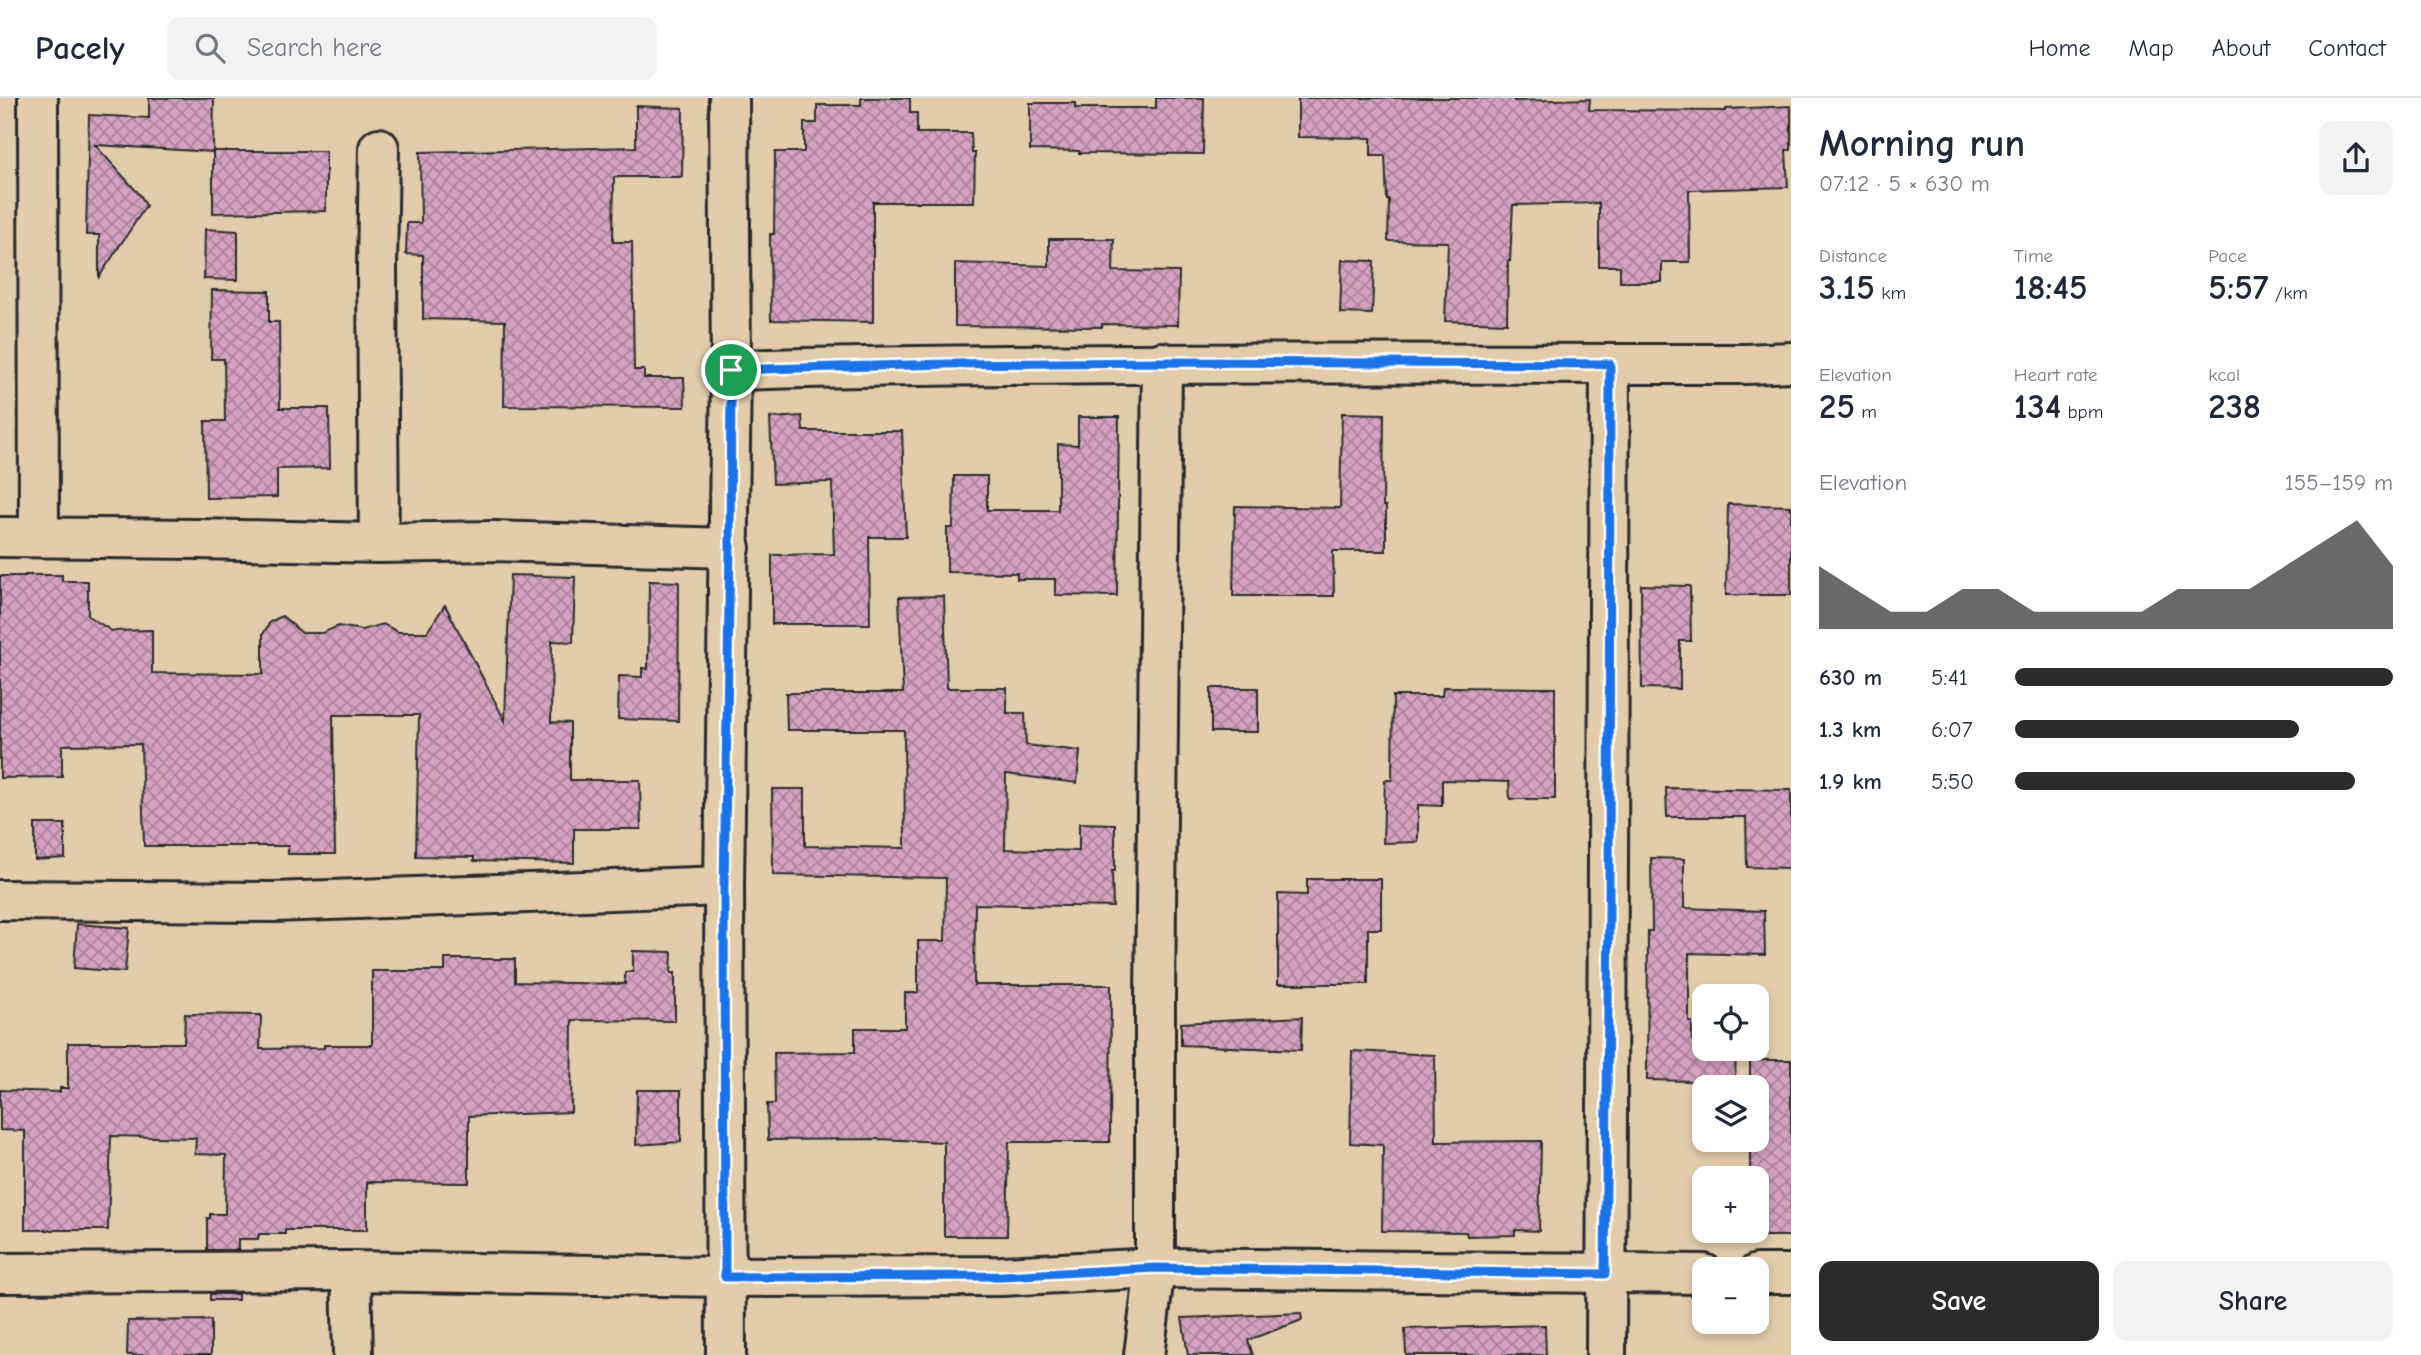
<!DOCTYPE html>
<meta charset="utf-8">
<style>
:root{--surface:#fff;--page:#f2f2f3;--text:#1f2937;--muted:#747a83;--line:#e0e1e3;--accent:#2b2b2b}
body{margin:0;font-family:"Comic Neue",sans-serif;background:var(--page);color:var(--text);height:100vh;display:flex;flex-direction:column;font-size:26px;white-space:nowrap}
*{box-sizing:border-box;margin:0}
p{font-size:23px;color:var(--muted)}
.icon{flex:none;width:38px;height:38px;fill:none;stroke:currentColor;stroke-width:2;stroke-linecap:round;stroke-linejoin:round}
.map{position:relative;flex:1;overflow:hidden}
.side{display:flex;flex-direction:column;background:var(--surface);width:630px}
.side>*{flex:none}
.controls{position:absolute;left:1692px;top:886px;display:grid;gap:14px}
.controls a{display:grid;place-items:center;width:77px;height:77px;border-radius:14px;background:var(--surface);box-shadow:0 4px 10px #0003;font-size:35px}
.pin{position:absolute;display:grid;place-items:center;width:60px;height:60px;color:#fff;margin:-30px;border:4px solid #fff;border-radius:50%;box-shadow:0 2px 7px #0007}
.round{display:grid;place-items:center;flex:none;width:74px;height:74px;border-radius:14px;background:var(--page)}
.headline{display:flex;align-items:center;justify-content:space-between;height:119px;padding:0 28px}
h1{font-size:38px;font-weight:700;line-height:52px}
.stats{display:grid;grid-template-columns:repeat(3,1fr);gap:10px;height:119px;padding:7px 28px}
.stats div{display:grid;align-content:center}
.stats b{font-size:35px;font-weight:700}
.stats small{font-size:19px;font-weight:400}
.stats p{font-size:19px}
.chart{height:196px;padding:14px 28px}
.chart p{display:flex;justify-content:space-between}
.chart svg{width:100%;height:126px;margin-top:7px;fill:var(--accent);opacity:.7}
.cta{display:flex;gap:14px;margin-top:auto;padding:14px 28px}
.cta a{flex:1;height:80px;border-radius:14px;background:var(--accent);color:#fff;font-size:28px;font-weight:700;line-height:80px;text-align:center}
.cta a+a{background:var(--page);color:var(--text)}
ul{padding:0 28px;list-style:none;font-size:23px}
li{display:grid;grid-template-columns:112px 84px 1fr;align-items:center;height:52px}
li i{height:18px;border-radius:9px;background:var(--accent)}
header{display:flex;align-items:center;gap:42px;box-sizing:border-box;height:98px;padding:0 35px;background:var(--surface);border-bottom:2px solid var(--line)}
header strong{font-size:33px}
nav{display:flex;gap:38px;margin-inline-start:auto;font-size:24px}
.search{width:490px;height:63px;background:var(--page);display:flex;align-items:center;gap:18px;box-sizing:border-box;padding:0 24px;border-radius:14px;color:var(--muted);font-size:26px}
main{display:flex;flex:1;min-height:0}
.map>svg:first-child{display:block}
.building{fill:url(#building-cross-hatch);stroke:#2b2b2b;stroke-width:2}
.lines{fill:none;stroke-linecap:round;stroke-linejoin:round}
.minor-casing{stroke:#2b2b2b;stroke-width:44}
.minor{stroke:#e2ccac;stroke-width:38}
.route-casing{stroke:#fff;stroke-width:14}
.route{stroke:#1a73e8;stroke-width:9}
</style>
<header>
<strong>Pacely</strong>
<div class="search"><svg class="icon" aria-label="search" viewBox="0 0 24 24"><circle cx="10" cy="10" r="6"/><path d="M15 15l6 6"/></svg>Search here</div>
<nav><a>Home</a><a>Map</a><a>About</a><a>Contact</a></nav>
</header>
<main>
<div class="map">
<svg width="1791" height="1257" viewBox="0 0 1791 1257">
<defs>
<pattern id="building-cross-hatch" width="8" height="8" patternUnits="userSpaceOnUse" patternTransform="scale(1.75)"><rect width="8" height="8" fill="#d4a2bf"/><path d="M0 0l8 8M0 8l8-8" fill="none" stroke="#ac849b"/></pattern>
</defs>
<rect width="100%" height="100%" fill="#e2ccac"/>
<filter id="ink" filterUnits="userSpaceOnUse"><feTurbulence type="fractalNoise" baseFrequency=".0143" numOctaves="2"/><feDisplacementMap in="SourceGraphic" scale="14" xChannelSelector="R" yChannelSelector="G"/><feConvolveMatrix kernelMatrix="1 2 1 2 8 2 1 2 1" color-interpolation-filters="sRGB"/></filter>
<g filter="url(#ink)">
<!-- building -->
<g class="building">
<polygon points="149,0 214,0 213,53 326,53 326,113 213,115 213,54 95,47 141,98 146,108 99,179 99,137 86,137 89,17 149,20"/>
<polygon points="861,0 910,0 910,15 917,15 917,35 971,35 972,55 975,55 974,104 873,104 873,224 771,222 770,136 774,136 775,54 804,54 804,25 817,25 817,7 861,7"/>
<polygon points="1156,0 1204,0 1203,56 1079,55 1079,53 1030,52 1030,5 1075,5 1075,10 1156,10"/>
<polygon points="1298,0 1514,0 1514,3 1590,1 1589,12 1726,13 1726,11 1791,8 1791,52 1786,52 1788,89 1689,92 1690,164 1662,164 1662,184 1620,184 1620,168 1599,168 1599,105 1513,107 1510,163 1508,163 1507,225 1445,223 1448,144 1388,143 1389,102 1387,102 1385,58 1371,58 1371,40 1298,39"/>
<polygon points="636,8 683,10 682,79 614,79 613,144 632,144 634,272 644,272 644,280 684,280 685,309 504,308 505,223 423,221 423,157 406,156 407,125 421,125 420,54 636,49"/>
<polygon points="205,131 238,133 238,182 204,181"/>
<polygon points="1049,141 1114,141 1113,173 1179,174 1178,227 1102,226 1102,229 955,228 955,165 1049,168"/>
<polygon points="1342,162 1374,163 1372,216 1340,215"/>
<polygon points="212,192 269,193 269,224 279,224 280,310 329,310 330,370 277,371 277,399 206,400 205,323 225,323 224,261 211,261"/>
<polygon points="1342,315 1384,316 1383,408 1386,408 1386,453 1333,453 1334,498 1233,498 1235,408 1340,410"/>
<polygon points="802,318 803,333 902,333 906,439 869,439 870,526 772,526 772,457 834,456 832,384 773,386 770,320"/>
<polygon points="1078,319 1119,319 1117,498 1055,497 1055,481 1017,481 1017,475 947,474 947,430 953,430 954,378 987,378 987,412 1058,412 1058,346 1078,347"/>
<polygon points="1728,406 1791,408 1791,497 1726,497"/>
<polygon points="25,477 62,477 62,483 88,483 88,518 112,533 152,532 152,575 263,576 263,536 270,524 282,518 302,535 323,535 338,528 362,532 383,526 398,534 427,534 445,507 505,623 510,477 575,479 573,544 552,543 551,624 570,625 570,682 640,682 641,731 574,731 574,765 474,763 474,759 416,758 419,617 333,617 335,756 288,756 288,748 144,748 141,646 62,647 62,679 0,680 0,478 25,478"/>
<polygon points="649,483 679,484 678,623 618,621 619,578 642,579 642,570 648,571"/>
<polygon points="1641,487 1690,488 1691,543 1680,543 1680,591 1642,590"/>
<polygon points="944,498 947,590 1007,590 1007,615 1025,615 1026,647 1080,653 1077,685 1006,676 1005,751 1079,753 1079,725 1115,726 1115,773 1112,773 1113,809 975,806 974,887 1111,887 1110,1044 1009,1044 1007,1138 944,1138 944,1044 878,1041 768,1042 767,1006 775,1006 774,955 855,954 855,930 905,930 905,895 918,895 918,843 945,843 946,780 773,777 772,691 805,691 805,748 905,750 904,632 787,632 786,595 903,595 899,499"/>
<polygon points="1443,589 1555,590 1555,701 1510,701 1509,684 1442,682 1442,708 1418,707 1418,744 1383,745 1385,682 1392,682 1393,598 1442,598"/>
<rect x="1211" y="590" width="47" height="44"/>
<polygon points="1666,690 1791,692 1791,770 1747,769 1746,719 1667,719"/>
<polygon points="35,726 65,726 65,760 35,762"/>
<polygon points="1651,760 1684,761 1684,810 1764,813 1765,857 1689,855 1689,924 1692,924 1692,942 1704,942 1704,950 1736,950 1735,984 1647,982 1648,833 1652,833"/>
<polygon points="1307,781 1381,781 1381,831 1368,831 1368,886 1278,886 1278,796 1307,797"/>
<polygon points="77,826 129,830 125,874 74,870"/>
<polygon points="633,853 672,854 671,875 675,875 675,923 572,922 571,1014 469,1018 469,1085 367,1084 367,1132 285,1132 285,1136 259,1136 258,1141 238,1141 238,1152 207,1152 207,1120 210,1120 210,1116 225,1116 226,1057 195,1056 196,1040 111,1038 108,1132 25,1132 25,1033 0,1032 0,992 60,994 60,990 68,990 68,945 184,945 185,916 261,917 260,951 324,950 324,947 372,947 372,873 445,873 445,861 515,861 515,884 625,886 625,874 633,874"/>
<polygon points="1302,919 1301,952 1181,947 1181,925"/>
<polygon points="1352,953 1435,957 1436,1044 1541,1043 1539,1133 1515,1132 1515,1137 1467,1138 1466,1134 1382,1133 1383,1047 1350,1045"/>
<polygon points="1750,962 1791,962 1791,1138 1754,1138 1755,1132 1757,1132 1757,1080 1755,1076 1750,1076 1750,1041 1757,1041 1757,989 1750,989"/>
<polygon points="637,992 681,992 681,1044 636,1047"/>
<rect x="210" y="1196" width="28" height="6"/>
<polygon points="1301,1215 1302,1222 1248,1242 1253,1257 1188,1257 1182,1220"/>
<polygon points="211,1222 211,1257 127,1257 128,1223"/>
<polygon points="1545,1227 1546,1257 1406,1257 1405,1231"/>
</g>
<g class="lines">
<defs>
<g id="minor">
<polyline points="38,0 39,439"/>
<polyline points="379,50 377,171 379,445"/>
<path d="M731 272C1069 263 1407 266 1746 266L1791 264"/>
<polyline points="0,439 197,441 379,445 493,443 730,450"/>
<polyline points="0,802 274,804 724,788"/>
<polyline points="351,1173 353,1257"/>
<polyline points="0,1175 351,1173 725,1179 1002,1178 1155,1170 1704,1176"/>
<polyline points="1757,1176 1791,1176"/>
<polyline points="726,1257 724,788 731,272 729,0"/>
<polyline points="1144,1257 1155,1170 1155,899 1162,264"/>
<polyline points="1606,1257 1610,266"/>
</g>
</defs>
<!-- minor casing -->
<use href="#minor" class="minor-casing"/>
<!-- minor -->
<use href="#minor" class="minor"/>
</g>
</g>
<g class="lines" filter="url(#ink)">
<defs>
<polygon id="route" points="1162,264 1610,266 1609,816 1605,1176 1155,1170 1002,1178 725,1179 724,788 730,450 731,272 948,266"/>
</defs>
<!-- route casing -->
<use href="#route" class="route-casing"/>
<!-- route -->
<use href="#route" class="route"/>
</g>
</svg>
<div class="controls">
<a><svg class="icon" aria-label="locate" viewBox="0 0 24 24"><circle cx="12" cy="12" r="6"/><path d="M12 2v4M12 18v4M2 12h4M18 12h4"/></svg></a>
<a><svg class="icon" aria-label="layers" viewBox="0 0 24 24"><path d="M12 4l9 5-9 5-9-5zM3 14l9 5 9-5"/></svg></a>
<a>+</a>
<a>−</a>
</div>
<div class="pin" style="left:731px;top:272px;background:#1e9e55"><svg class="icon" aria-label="arrive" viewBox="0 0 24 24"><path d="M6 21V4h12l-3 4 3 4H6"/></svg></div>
</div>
<section class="side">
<div class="headline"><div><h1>Morning run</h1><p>07:12 · 5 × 630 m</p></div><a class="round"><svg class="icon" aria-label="share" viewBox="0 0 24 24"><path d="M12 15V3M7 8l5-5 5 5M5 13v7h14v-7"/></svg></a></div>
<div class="stats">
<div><p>Distance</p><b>3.15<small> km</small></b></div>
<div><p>Time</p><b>18:45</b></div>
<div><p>Pace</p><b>5:57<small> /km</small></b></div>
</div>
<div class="stats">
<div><p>Elevation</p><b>25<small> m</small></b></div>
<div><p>Heart rate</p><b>134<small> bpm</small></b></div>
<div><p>kcal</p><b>238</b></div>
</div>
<div class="chart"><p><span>Elevation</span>155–159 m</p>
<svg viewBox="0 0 160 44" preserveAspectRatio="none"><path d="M0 44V22L10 30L20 38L30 38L40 30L50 30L60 38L70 38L80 38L90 38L100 30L110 30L120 30L130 22L140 14L150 6L160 22V44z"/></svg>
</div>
<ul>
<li><b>630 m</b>5:41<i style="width:100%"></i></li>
<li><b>1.3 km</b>6:07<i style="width:75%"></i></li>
<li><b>1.9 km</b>5:50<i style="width:90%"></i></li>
</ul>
<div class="cta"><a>Save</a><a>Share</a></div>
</section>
</main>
